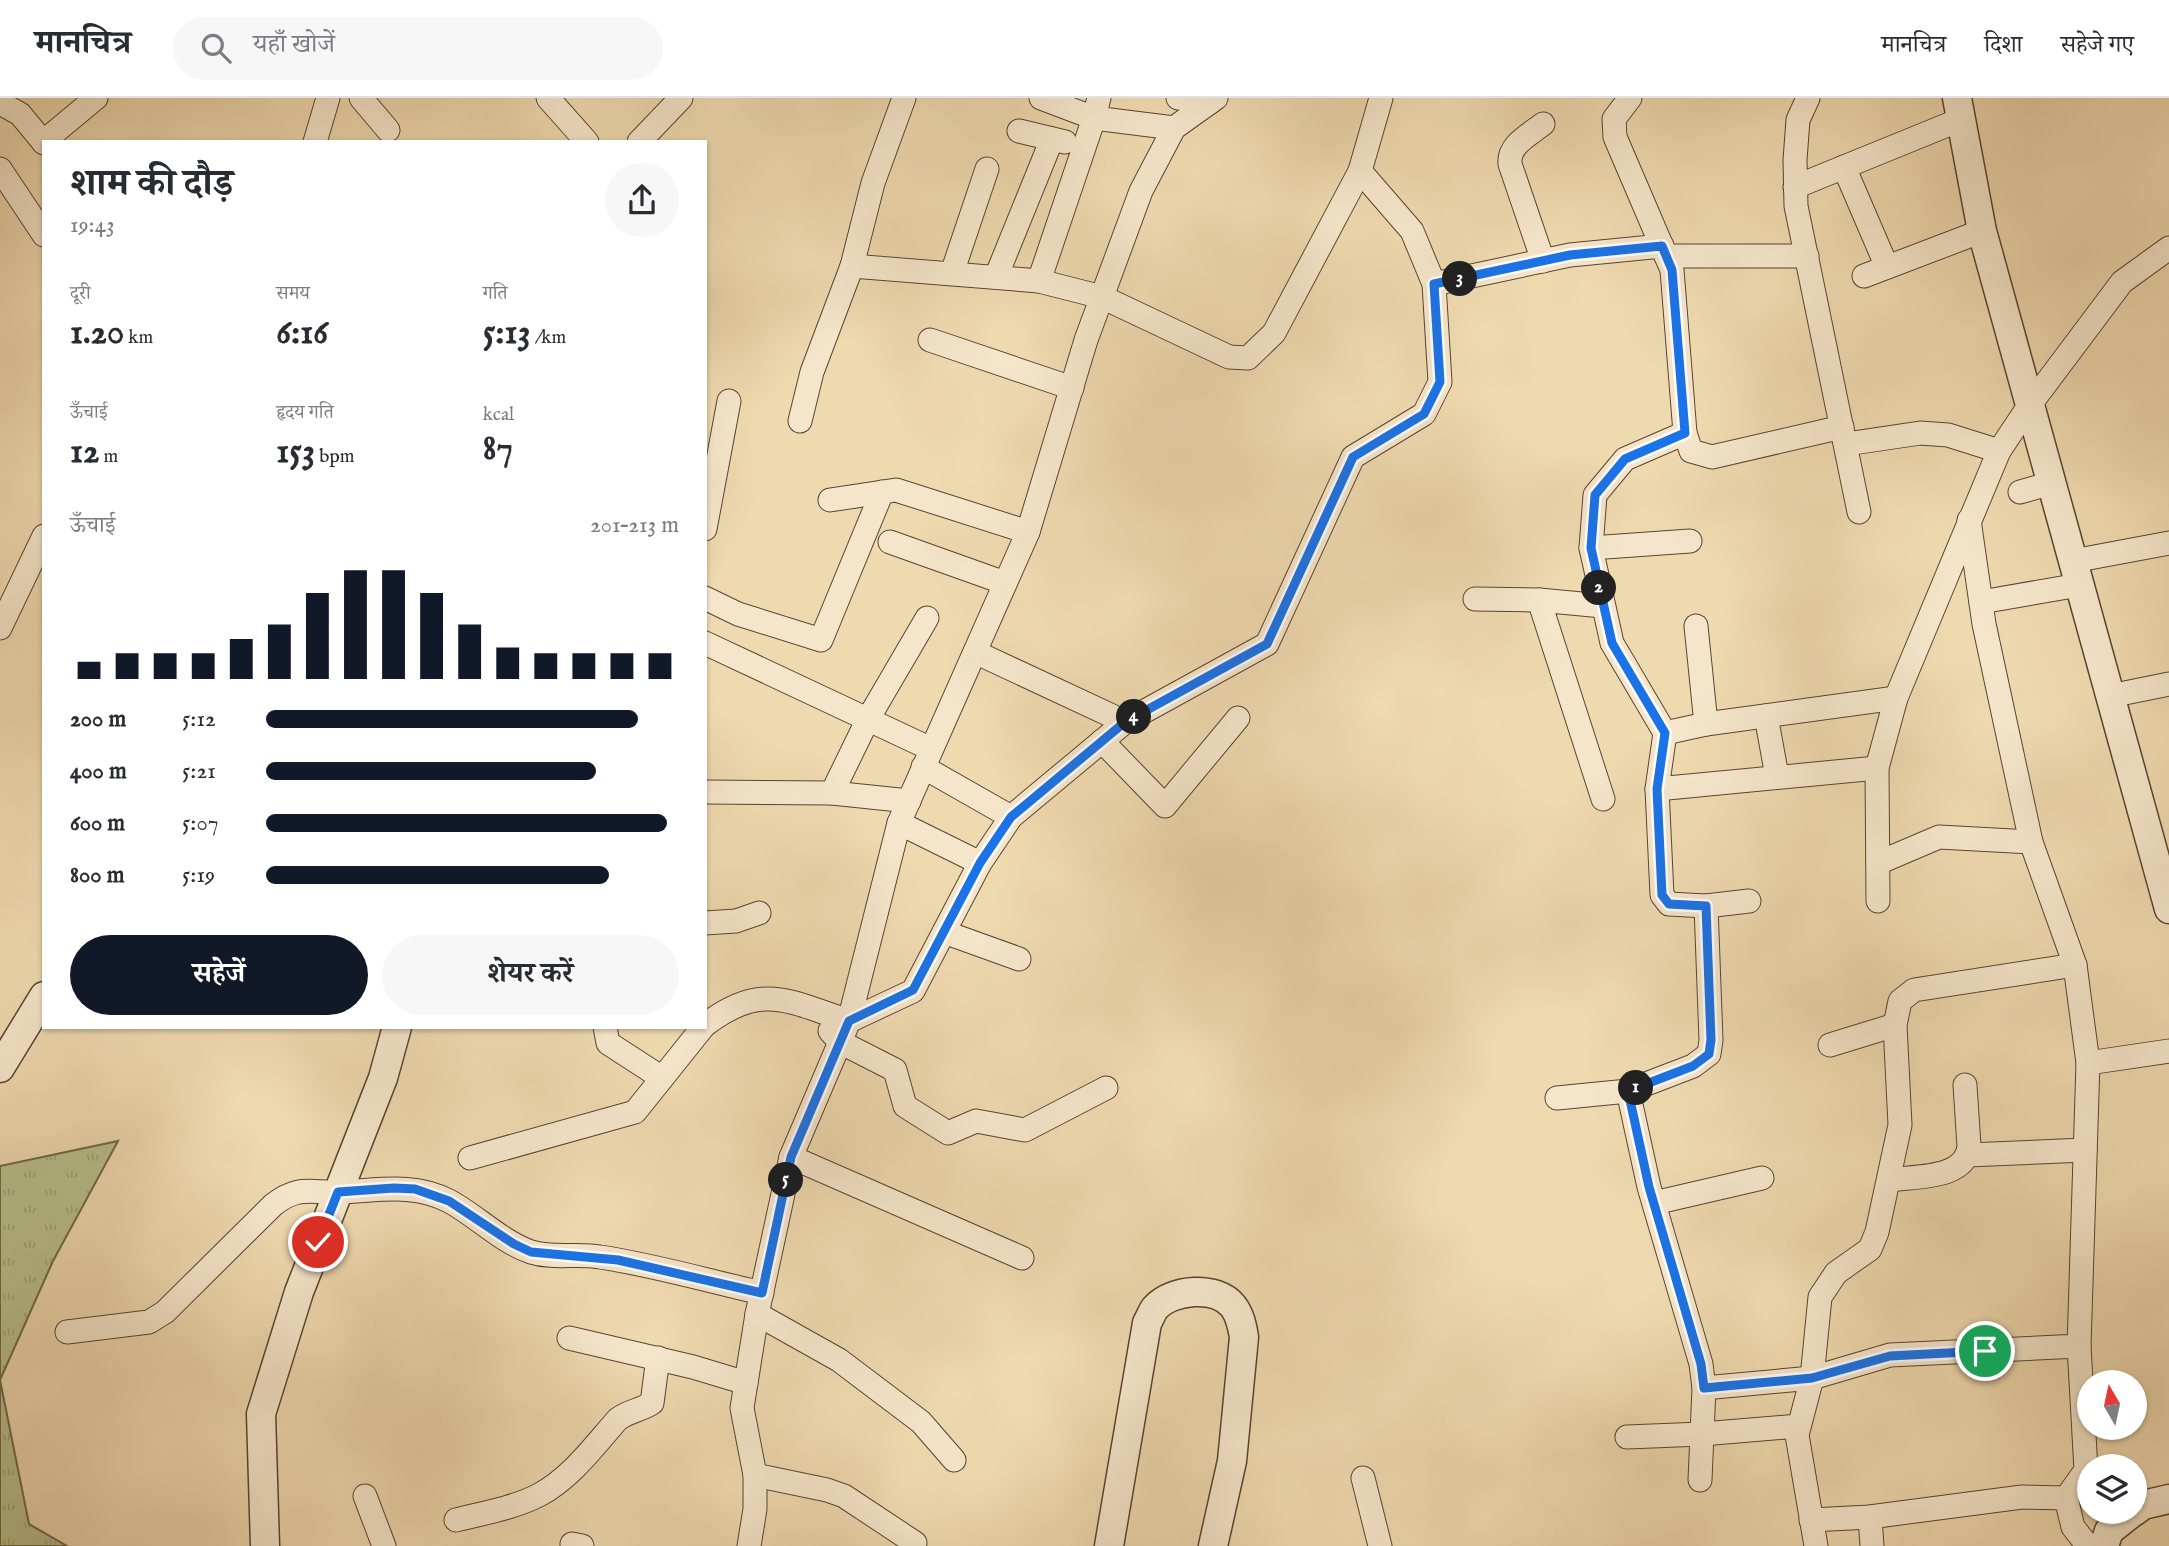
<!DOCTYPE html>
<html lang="hi">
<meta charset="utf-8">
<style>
:root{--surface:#fff;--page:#f7f7f7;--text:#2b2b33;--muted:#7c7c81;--line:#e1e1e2;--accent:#111827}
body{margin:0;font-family:"IM FELL English","Noto Serif Devanagari",serif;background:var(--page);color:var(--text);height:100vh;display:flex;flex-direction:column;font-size:26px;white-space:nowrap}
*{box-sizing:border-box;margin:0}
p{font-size:23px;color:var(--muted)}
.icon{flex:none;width:38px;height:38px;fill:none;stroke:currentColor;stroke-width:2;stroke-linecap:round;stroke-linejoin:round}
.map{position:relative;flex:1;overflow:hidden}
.details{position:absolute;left:42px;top:42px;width:665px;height:889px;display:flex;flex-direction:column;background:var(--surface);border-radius:0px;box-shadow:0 2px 5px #0004}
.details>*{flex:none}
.needle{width:46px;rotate:351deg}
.buttons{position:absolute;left:2077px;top:1272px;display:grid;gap:14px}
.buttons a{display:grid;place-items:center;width:70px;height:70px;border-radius:50%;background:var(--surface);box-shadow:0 2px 5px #0004;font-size:35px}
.pin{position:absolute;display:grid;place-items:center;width:60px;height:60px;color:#fff;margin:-30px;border:4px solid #fff;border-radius:50%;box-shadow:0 2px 7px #0007}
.km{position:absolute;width:35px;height:35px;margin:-18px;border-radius:50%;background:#222;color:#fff;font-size:19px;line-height:35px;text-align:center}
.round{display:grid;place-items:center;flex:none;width:74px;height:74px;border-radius:37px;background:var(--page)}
.summary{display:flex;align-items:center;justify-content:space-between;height:119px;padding:0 28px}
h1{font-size:38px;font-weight:700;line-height:52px}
.stats{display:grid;grid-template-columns:repeat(3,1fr);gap:10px;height:119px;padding:7px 28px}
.stats div{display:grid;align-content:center}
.stats b{font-size:35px;font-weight:700}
.stats small{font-size:19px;font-weight:400}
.stats p{font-size:19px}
.chart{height:196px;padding:14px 28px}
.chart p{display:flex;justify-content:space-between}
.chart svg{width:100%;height:126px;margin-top:7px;stroke:var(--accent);stroke-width:6}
.action{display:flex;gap:14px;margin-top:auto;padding:14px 28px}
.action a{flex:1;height:80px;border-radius:42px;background:var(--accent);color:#fff;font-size:28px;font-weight:700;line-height:80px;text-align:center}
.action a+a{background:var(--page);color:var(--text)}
ul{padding:0 28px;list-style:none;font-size:23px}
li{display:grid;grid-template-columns:112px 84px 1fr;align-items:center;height:52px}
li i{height:18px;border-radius:9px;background:var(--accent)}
header{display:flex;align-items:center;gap:42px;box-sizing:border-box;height:98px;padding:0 35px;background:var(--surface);border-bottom:2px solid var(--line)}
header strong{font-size:33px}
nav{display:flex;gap:38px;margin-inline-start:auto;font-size:24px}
.search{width:490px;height:63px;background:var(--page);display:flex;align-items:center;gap:18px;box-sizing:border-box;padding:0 24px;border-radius:38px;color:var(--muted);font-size:26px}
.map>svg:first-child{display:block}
.grass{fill:url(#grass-tufts);stroke:#70684a;stroke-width:2}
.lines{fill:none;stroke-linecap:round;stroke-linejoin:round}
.minor-casing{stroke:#594431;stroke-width:25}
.tertiary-casing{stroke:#594431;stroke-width:31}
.minor{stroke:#f5e6cb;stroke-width:23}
.tertiary{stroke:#f5e6cb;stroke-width:28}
.route-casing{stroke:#fff;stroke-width:14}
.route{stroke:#1a73e8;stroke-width:9}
</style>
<header>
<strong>मानचित्र</strong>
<div class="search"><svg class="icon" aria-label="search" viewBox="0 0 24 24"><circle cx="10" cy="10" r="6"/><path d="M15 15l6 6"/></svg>यहाँ खोजें</div>
<nav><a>मानचित्र</a><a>दिशा</a><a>सहेजे गए</a></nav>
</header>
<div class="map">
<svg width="2169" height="1448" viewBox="0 0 2169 1448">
<defs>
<pattern id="grass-tufts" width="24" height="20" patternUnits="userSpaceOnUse" patternTransform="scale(1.75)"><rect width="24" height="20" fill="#b8bf8c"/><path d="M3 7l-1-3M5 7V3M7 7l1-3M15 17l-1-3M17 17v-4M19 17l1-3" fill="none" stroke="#9ea377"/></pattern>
</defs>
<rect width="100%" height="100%" fill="#efd9af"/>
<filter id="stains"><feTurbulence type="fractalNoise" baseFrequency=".00286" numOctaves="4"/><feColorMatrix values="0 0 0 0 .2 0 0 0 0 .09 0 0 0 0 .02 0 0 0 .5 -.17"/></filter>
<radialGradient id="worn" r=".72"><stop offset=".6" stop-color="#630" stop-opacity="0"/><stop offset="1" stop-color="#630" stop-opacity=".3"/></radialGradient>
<!-- grass -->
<g class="grass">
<polygon points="118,1043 53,1163 0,1282 0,1068"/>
<polygon points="0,1282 29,1426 67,1448 0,1448"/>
</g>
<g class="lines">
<defs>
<g id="minor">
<polyline points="361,0 388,32"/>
<polyline points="548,0 587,44"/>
<polyline points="1099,0 1094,20 1174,30"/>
<polyline points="1178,0 1209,5"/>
<polyline points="1630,0 1614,21 1615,39 1672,172 1685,335 1625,361 1595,397 1591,450 1612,545 1665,635 1657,691"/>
<polyline points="1808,0 1798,22 1795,62 1796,108 1859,414"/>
<polyline points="0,5 20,16 44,45"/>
<path d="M1543 26C1529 37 1508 47 1510 66L1543 163"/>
<polyline points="1019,33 1065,44"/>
<polyline points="43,44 96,0"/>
<polyline points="315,44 328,0"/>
<polyline points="639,44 681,0"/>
<polyline points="1844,69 1887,169"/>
<polyline points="0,71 44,137"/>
<polyline points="1795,89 1962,21"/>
<polyline points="1666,158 1807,158"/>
<polyline points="852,168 873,85 904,0"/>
<polyline points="952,175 987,71"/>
<polyline points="1864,178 1982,133"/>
<polyline points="996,179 1052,41"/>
<polyline points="1039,183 1094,20 1041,0"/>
<polyline points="1434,186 1570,157 1662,148"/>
<polyline points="930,242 1072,290"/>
<polyline points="800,323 812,274 852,168 1039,183 1102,199 1229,259 1248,260 1274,235 1360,73"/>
<polyline points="1685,335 1691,353 1712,359 1842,329"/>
<polyline points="1846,346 1920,335 1948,337 1999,353"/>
<polyline points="2020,394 2052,385"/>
<polyline points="830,402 896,392 1028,434"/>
<polyline points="705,431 729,303"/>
<polyline points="890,444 1005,485"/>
<polyline points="1591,450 1690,443"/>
<polyline points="2073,463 2169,445"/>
<polyline points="705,500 738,516 821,542 882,394"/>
<polyline points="1475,501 1539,502"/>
<polyline points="1981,504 2079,487"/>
<polyline points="1603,508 1539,502 1603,701"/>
<polyline points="1696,528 1706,626"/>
<polyline points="0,530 44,438"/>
<polyline points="705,545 931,651"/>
<polyline points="975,554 1125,624"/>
<polyline points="2110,598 2169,586"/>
<polyline points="1766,618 1777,678"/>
<polyline points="1665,635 1706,626 1896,600"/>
<polyline points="1102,643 1165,708 1238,620"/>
<polyline points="923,669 1011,719"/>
<polyline points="705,694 832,695 909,703"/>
<polyline points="832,695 868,621 927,520"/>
<polyline points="899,725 980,765"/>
<polyline points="1878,765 1939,739 2031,744"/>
<polyline points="1749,803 1706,808 1669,806 1662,797 1657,691 1877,670"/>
<polyline points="1878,803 1877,670 1896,600 1999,353 2029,308 2122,184 2169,150"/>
<polyline points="705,825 736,823 759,815"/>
<polyline points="944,834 1019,861"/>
<path d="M705 927C762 883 789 904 849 923L913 893 980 765 1011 719 1125 624 1267 546 1353 359 1424 316 1440 284 1434 186 1412 133 1360 73 1381 0"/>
<polyline points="605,929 608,945 662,980"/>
<polyline points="830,933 840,944 895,972 905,1008 948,1035 976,1023 1025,1032 1106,990"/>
<polyline points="1830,947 1895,927"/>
<polyline points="2088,965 2169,953"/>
<polyline points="1557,1000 1628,993"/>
<polyline points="1968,1057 2085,1052"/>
<polyline points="791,1059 1022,1160"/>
<polyline points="470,1060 635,1014 703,929"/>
<path d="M1889 1082C1915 1078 1966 1082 1969 1048L1965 987"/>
<polyline points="1654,1105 1762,1080"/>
<polyline points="757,1216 839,1262 921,1324 954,1362"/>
<path d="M67 1234 149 1224 165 1214 273 1107C298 1087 310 1095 339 1094 377 1093 413 1084 449 1103 477 1118 500 1143 531 1154 553 1161 577 1155 600 1159 654 1167 708 1183 762 1195"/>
<polyline points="569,1240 693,1269 746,1285"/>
<polyline points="2079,1248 2086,1372 2066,1400 2073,1429 2088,1448"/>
<polyline points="1704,1290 1812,1280 1890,1257 2079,1248 2088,965 2075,867 2031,744 1984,526 1969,422"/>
<polyline points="1627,1339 1702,1336 1799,1328"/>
<polyline points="755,1377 827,1392 844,1398 915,1445"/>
<polyline points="1363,1380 1380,1448"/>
<polyline points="1700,1382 1704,1290 1701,1266 1649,1089 1628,993 1693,968 1709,956 1711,942 1706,808"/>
<polyline points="365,1398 384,1448"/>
<polyline points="1870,1419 1872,1448"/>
<path d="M456 1422C483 1415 514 1410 539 1397 571 1380 594 1348 618 1321 629 1313 641 1312 652 1305L658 1260"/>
<polyline points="1811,1422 1870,1419 2022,1399 2066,1400"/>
<polyline points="572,1446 582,1448"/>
<polyline points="749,1448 755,1411 755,1377 742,1310 757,1216 791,1059 849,923 899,725 1028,434 1086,242 1141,93 1174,30 1216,0"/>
<polyline points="1816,1448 1797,1337 1812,1280 1820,1199 1836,1175 1870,1151 1877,1134 1900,1027 1895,927 1900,903 1914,892 2075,867"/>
</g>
<g id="tertiary">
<polyline points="1957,0 1982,133 2169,811"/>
<polyline points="0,970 44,898"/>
<polyline points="2135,1413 2143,1407 2169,1401"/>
<polyline points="265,1448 261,1316 299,1194 383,980 397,929"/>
<path d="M1109 1448 1147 1225C1150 1220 1152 1214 1155 1210 1172 1191 1216 1187 1233 1208 1240 1217 1242 1227 1244 1239L1232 1363 1213 1448"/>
<polyline points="2104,1448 2109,1433 2133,1414"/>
</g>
</defs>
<!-- minor casing -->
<use href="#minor" class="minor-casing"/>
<!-- tertiary casing -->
<use href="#tertiary" class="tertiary-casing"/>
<!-- minor -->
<use href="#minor" class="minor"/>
<!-- tertiary -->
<use href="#tertiary" class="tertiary"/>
</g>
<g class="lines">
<defs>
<polyline id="route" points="318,1144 338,1094 394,1090 415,1091 449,1103 514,1146 531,1154 618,1162 762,1195 791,1059 849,923 913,892 980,765 1011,719 1125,624 1267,546 1353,359 1424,316 1440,284 1434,186 1570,157 1662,148 1672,172 1685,335 1625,361 1595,397 1591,450 1612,545 1665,635 1657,691 1662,797 1669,806 1706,808 1711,942 1709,956 1693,968 1628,993 1649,1089 1701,1266 1704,1290 1812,1280 1890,1258 1985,1253"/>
</defs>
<!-- route casing -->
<use href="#route" class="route-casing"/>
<!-- route -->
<use href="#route" class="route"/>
</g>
<rect width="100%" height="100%" filter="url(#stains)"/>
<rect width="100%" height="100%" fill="url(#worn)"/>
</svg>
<div class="buttons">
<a><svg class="needle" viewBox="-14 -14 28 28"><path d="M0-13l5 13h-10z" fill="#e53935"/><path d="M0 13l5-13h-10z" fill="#7c7c81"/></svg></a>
<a><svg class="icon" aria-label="layers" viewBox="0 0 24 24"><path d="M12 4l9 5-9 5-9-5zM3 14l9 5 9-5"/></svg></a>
</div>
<div class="pin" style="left:1985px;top:1253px;background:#1e9e55"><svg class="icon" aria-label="arrive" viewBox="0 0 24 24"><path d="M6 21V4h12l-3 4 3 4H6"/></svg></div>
<div class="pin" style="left:318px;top:1144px;background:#d93025"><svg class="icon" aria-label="check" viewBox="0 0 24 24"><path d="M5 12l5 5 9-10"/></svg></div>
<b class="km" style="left:1636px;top:990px">1</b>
<b class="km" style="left:1599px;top:490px">2</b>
<b class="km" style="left:1460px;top:181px">3</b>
<b class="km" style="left:1134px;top:619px">4</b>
<b class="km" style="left:786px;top:1082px">5</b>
<section class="details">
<div class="summary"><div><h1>शाम की दौड़</h1><p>19:43</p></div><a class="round"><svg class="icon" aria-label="share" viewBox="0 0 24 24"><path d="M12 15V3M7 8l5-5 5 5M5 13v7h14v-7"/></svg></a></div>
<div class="stats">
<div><p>दूरी</p><b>1.20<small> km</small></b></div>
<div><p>समय</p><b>6:16</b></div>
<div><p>गति</p><b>5:13<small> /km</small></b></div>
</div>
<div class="stats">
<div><p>ऊँचाई</p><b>12<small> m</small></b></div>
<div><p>हृदय गति</p><b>153<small> bpm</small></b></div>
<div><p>kcal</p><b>87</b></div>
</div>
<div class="chart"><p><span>ऊँचाई</span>201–213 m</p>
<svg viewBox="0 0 160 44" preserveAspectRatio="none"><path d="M5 44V38M15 44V35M25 44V35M35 44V35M45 44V30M55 44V25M65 44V14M75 44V6M85 44V6M95 44V14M105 44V25M115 44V33M125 44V35M135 44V35M145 44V35M155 44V35"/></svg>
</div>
<ul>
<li><b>200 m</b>5:12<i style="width:90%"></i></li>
<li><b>400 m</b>5:21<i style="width:80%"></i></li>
<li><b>600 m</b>5:07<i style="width:97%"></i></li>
<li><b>800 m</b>5:19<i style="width:83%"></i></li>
</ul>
<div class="action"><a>सहेजें</a><a>शेयर करें</a></div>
</section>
</div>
